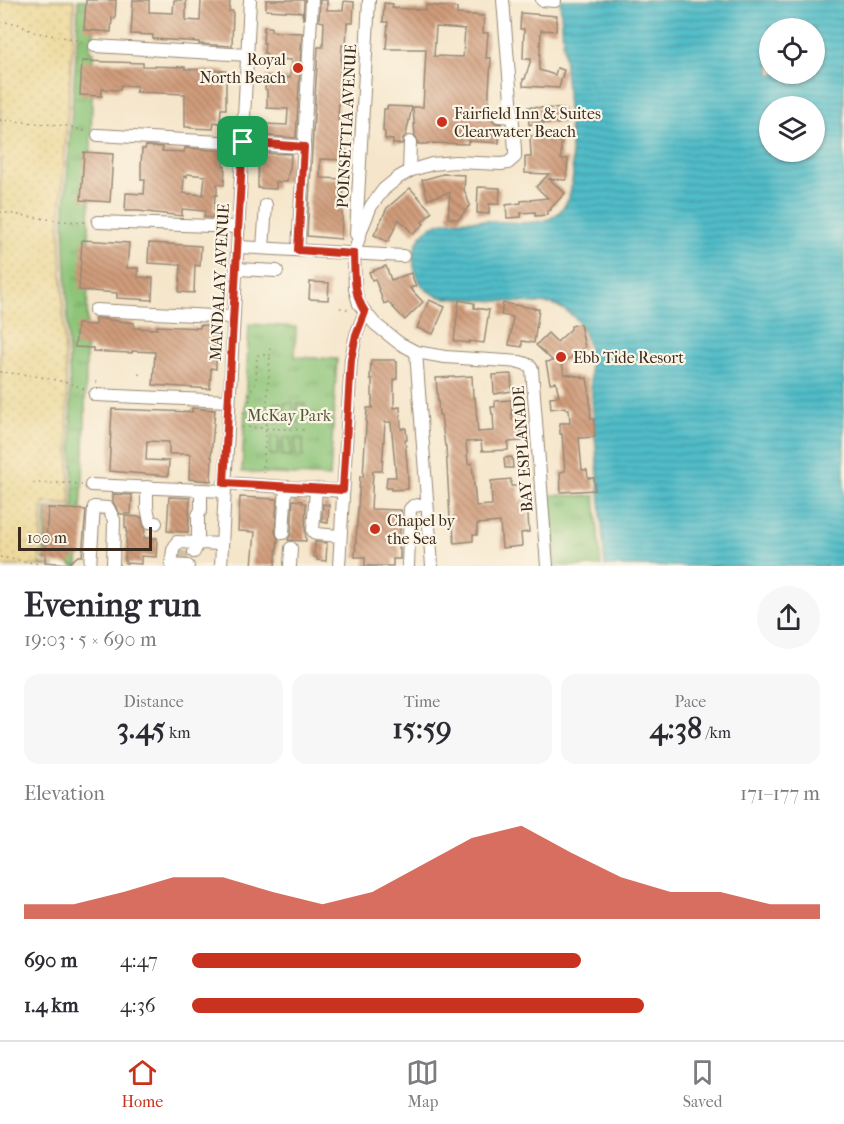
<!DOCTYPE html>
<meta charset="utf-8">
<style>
:root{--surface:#fff;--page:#f7f7f7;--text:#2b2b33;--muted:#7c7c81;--line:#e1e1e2;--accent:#c8321e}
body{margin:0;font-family:"IM FELL French Canon",serif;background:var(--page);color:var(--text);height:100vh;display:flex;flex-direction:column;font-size:22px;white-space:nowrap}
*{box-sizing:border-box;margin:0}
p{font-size:20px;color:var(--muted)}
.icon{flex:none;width:33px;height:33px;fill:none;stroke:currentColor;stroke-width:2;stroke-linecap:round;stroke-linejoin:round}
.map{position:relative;height:566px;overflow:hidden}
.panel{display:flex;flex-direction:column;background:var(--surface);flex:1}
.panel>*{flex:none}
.fabs{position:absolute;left:759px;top:18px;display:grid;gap:12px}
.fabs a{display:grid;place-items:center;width:66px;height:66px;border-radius:50%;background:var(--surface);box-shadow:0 2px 4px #0004;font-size:30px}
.scale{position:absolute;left:18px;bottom:15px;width:134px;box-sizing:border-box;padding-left:6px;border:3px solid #3b2a1e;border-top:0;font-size:16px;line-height:21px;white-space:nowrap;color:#3b2a1e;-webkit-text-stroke:4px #fcf5e5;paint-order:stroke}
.pin{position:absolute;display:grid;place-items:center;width:51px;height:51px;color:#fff;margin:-26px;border-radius:12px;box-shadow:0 3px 9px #0006}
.round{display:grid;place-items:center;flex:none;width:63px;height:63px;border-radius:32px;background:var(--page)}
.head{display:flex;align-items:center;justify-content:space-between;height:102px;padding:0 24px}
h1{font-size:33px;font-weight:700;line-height:45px}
.metrics{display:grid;grid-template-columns:repeat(3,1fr);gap:9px;height:102px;padding:6px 24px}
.metrics div{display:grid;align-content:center;border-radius:15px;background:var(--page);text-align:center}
.metrics b{font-size:30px;font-weight:700}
.metrics small{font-size:16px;font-weight:400}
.metrics p{font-size:16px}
.chart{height:168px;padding:12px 24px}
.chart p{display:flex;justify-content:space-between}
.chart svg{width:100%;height:108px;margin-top:6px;fill:var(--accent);opacity:.7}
ul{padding:0 24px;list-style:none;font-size:20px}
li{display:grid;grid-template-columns:96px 72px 1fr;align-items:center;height:45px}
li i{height:15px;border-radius:8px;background:var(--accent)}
.dock{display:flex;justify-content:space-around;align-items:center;height:84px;border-top:2px solid var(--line);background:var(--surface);font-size:16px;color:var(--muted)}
.dock a{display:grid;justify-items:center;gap:3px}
.dock .current{color:var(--accent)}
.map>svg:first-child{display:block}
.grass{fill:url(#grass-tufts);stroke:#64774b;stroke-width:1.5}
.sand{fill:url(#sand-dots);stroke:#94825e;stroke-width:1.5}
.garden{fill:#8cc478;stroke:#64774b;stroke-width:1.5}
.water{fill:url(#water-rules);stroke:#457373;stroke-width:1.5;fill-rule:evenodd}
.building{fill:url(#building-back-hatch);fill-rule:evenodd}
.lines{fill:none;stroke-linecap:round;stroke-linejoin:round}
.minor-tunnel{stroke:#d0c0a8;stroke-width:12;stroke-dasharray:12 6;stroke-linecap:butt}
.minor-casing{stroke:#988874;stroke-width:14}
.path{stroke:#988874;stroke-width:1.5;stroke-dasharray:1.5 4.5;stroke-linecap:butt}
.minor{stroke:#fff;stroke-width:12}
.route-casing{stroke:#fff;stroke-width:12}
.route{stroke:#c8321e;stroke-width:8}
.poi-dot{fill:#c8321e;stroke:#fcf5e5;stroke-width:2}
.labels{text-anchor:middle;stroke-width:4.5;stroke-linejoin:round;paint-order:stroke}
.poi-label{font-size:16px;fill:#3b2a1e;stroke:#fcf5e5;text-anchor:start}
.street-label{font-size:16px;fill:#3b2a1e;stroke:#fcf5e5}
.park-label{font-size:16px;fill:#535839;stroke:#fcf5e5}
</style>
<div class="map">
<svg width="844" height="566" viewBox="0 0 844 566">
<defs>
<pattern id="grass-tufts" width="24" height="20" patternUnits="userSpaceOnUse" patternTransform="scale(1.5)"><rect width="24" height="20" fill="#8cc478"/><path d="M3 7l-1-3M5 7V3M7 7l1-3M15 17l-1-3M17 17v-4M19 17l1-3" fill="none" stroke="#749f62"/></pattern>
<pattern id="sand-dots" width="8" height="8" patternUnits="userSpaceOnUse" patternTransform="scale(1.5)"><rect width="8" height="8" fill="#eeda9e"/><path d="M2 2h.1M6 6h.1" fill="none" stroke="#cdbb88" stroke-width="1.8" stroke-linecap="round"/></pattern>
<pattern id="water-rules" width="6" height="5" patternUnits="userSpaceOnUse" patternTransform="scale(1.5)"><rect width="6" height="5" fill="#4fbcc8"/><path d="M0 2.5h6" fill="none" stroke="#4399a2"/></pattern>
<pattern id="building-back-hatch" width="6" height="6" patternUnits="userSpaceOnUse" patternTransform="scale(1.5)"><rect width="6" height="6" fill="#d09c7b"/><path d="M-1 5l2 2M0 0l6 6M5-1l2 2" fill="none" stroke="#aa7f64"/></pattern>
</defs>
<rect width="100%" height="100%" fill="#fcf5e5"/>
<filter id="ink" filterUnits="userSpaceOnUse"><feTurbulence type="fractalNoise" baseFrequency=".0167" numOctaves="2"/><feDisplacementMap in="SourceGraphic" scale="12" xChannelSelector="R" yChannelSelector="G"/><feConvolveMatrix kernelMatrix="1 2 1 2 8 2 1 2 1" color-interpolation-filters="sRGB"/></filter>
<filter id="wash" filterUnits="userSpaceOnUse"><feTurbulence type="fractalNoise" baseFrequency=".008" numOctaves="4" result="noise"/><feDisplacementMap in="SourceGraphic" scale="24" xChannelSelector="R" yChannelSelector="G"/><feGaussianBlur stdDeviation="1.35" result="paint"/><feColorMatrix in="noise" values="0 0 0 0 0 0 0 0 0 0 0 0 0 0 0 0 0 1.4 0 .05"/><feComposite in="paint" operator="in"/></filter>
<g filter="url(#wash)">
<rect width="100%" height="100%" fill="#f5e6cb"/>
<!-- grass -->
<g class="grass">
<polygon points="78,0 95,0 94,41 90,41 90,51 93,52 84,458 78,566 72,566 70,563 44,560 46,508 70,510 74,505 64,221 77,39"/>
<polygon points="249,324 296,327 295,357 337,359 330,477 242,472"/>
<polygon points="549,495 595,496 601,566 556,566"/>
</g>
<!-- sand -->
<polygon class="sand" points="0,0 74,0 73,39 60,221 71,505 43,503 40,564 55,566 0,566"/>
<!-- garden -->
<g class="garden">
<polygon points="273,403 281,403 280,421 272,421"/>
<polygon points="285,403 293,403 292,422 284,421"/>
<polygon points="297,404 305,404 304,422 296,422"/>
<polygon points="271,437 279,437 278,455 270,455"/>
<polygon points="283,438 291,438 291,456 282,456"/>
<polygon points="295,438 303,439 303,457 295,456"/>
</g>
<!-- water -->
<path class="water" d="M560 0H844V566H605L588 345C582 321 575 314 553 304L446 298C434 295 423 291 418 278 412 266 412 256 417 243 435 199 517 235 551 218 568 209 571 193 573 175ZM770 28H814V74H770ZM770 106H814V152H770Z"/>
<g id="blocks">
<!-- building -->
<g class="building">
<polygon points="86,0 116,0 115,19 112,18 111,32 84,30"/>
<polygon points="133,0 149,0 149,12 173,13 174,0 186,0 186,20 200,21 201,0 230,0 229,11 233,11 232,46 199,44 199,42 186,41 153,39 153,35 131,34"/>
<polygon points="266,0 304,0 303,20 302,12 266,10"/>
<polygon points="320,0 327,0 327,10 343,10 344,1 354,2 353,23 347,23 346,46 342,45 339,97 338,120 341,120 340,145 346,145 346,160 320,159 320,178 344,179 341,239 307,236 318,47 323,47 324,22 319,21"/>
<path d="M384 3 393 4 392 8 426 10V5L457 8V14L484 16 483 33H488L486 58H491L488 109 494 110 491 115V119L495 123 501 124V127L499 128V133L490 135H499V143L468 141V144L428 143V144H418L417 139 415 136 413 107H423L426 49H386L388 22H383ZM436 27 465 29 463 57 434 56Z"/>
<polygon points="521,13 557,16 556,31 541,30 539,70 555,75 557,68 564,70 559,88 523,86 523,79 525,79 531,59 523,59 524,29 520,29"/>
<polygon points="264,27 271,27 271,31 277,32 302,33 296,138 265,136 265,124 287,125 288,109 267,108 267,90 265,89 266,76 290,78 291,60 266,58 267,54 264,53 265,43 263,43"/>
<polygon points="82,61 143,63 143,66 185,67 185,69 226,71 226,109 221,109 220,123 214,122 213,129 190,128 190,127 185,127 185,94 136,92 137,86 121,85 120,90 102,89 102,96 80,95"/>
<polygon points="387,106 412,107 406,135 403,138 402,144 393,144 393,140 385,139 385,132 383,131 384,109 387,109"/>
<polygon points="528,107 563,109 565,122 557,124 557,122 543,124 543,121 529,125"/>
<polygon points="530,136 561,138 561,159 568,159 566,180 549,179 565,193 551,208 551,210 547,211 547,215 535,216 535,212 521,213 521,217 507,218 506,205 521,203 521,201 548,198 536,187 549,174 525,173 525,157 531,157"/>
<path d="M146 146 163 147 162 151 184 152 185 148 224 151 223 166H225L224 185 217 184V195H215L214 210H218L217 218 204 217 205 211 182 209V216L138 211H125L126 193 144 194 145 180H141V165L142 149H145ZM187 174 205 176 203 195 183 193 184 176 187 177Z"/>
<polygon points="84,152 113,154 110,202 81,200"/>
<polygon points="258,153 291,154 290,170 289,170 287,182 276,182 276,189 258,188"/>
<polygon points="443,174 465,175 464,190 470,205 459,219 448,218 450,192 428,199 422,180"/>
<polygon points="478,187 500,188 499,204 489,204 489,214 477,213"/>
<polygon points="410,188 432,212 422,222 424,224 413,234 399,219 388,242 374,235 387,208"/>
<polygon points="82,240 129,243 127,268 138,268 138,277 153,278 152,300 117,298 117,293 79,290"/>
<polygon points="149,243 201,246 200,266 195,265 194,293 179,292 181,265 148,263"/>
<polygon points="386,266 391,280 411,273 416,286 410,288 423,302 405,320 388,302 384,304 375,279 372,280 369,272"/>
<polygon points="310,282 329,283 328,300 309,299"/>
<polygon points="429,300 445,307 433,334 417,328"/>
<polygon points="459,300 474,303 474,308 489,310 484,343 469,341 469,343 454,341"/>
<polygon points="503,303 539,309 534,343 522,341 522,347 509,345 513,317 501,315"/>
<polygon points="95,318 134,323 134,328 157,329 157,326 200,328 200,325 217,326 214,359 216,359 216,369 211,368 210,389 153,385 155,352 132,351 132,353 106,352 93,351 93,348 75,347 77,324 95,325"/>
<polygon points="580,324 585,347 562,364 564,374 583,377 583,379 587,378 589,390 591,419 594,419 595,437 579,438 582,470 587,470 588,478 594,478 595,490 561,492 560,472 565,471 562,434 560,434 560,423 570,423 569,409 565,409 565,407 551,409 550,397 559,396 556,382 550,383 546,362 553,361 536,345 548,333 557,342 571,329 571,326"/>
<polygon points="371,360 395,360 395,362 397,362 397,379 394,379 394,408 400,407 401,429 406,428 407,440 405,440 408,475 408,489 391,490 391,488 386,488 387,477 396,477 391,422 385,422 382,471 373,471 371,509 401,510 399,549 400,549 400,559 393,559 393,566 365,566 365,557 355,557 360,476 363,477 367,408 372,408 372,379 370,379"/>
<polygon points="511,374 512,391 494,394 493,375"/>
<polygon points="472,376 473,398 475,397 478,432 494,431 493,414 492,414 491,407 495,407 495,401 511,400 512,420 516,419 516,427 521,427 522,441 508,442 508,450 482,451 481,441 466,442 468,464 472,463 476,506 492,505 491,481 511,479 511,486 519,486 519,501 527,500 528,515 529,532 521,533 522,546 502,548 500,522 477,524 477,535 473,535 473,541 454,543 453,519 450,519 446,446 445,446 441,415 439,415 436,378"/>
<polygon points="192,408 215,410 211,457 212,457 211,481 189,479 190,454 169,454 169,442 147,441 146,460 169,461 168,476 109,471 112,409 192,412"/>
<polygon points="512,457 513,468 505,468 504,458"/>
<polygon points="113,494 132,495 131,514 120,514 113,502"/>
<polygon points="169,497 190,498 188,532 167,531"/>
<polygon points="240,497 277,499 275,532 278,539 275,566 252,566 255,532 238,531"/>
<polygon points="293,500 302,501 302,503 306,503 305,530 306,541 288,540 291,534"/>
<polygon points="323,504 329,505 328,523 322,522"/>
<polygon points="48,508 86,510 82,556 78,556 68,564 45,562"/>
<polygon points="125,516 141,517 145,528 144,538 157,538 156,557 141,556 141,564 125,563 127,528 125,528"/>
<polygon points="315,542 327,543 326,561 317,560 317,557 314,557"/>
</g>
</g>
</g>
<g filter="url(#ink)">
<use href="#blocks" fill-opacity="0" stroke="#988874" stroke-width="1.5"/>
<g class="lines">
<!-- minor-tunnel -->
<polyline class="minor-tunnel" points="181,562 184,551"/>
<defs>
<g id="minor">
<polyline points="503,0 515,150 515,157 508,163 501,164 455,162 432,164 412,170 399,177 384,189 371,206 362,228 354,254 355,289 359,304 375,324 399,343 416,352 445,357 520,362 529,365 532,369 547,566"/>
<polyline points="542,0 555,1"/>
<polyline points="95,46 248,55"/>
<polyline points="499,116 513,117"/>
<polyline points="98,135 304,147"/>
<polyline points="409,171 410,142"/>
<polyline points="98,222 239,227"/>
<polyline points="356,234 369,0"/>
<polyline points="238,247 403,256"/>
<polyline points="263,248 266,205"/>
<polyline points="298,250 312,0"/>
<polyline points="237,269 277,271"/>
<polyline points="95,310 233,317"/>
<polyline points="416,352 432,566"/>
<polyline points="95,395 229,401"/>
<polyline points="224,483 343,491"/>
<polyline points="91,485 224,491"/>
<polyline points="147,487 147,507 150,522 156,523"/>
<polyline points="316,489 313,531 316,534 340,536"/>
<polyline points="201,490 201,510 198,515 198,543 222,544"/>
<polyline points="283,533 286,487"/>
<polyline points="90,566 94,507 108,508 114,520 113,566"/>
<polyline points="188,566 171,565 173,550 177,542 198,543 194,552"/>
<polyline points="221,566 250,0"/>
<polyline points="290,566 291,548"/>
<polyline points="339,566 351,359 356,335 365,312"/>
<polyline points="408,566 410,509 413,506 427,504"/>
</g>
</defs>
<!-- minor casing -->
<use href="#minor" class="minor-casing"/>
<!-- path -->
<g class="path">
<polyline points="0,22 16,23 33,32 73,39 85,43"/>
<polyline points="0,120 67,126 89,132"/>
<polyline points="0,212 60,221 88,222"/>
<polyline points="340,308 351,310"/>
<path d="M0 372C23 374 66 379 86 390"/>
<polyline points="139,375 139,370"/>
<polyline points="95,382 101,382"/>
<polyline points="243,413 249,413 250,392 256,382 257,355 270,355 270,344"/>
<polyline points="242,427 305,430"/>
<polyline points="263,473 270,355"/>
<polyline points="33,483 70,483 82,485"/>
<polyline points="0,557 40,564"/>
</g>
<!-- minor -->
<use href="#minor" class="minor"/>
</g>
</g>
<g class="lines" filter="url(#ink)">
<defs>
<path id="route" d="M243 142 304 147 298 250 354 254C355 275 353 294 365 312L356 335 351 359 343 490 224 483Z"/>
</defs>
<!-- route casing -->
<use href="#route" class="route-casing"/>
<!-- route -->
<use href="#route" class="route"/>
</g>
<!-- markers -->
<g class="poi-dot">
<circle cx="298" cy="68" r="6"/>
<circle cx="442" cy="122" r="6"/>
<circle cx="561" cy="357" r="6"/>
<circle cx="375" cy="529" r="6"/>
</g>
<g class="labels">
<!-- poi labels -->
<g class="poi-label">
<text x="286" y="65" text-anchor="end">Royal<tspan x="286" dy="18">North Beach</tspan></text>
<text x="454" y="119">Fairfield Inn &amp; Suites<tspan x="454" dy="18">Clearwater Beach</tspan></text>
<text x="573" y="363">Ebb Tide Resort</text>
<text x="387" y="526">Chapel by<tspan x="387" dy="18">the Sea</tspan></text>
</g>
<!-- street labels -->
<g class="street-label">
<text transform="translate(346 126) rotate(-87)" y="6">POINSETTIA AVENUE</text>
<text transform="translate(219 282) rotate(-87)" y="6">MANDALAY AVENUE</text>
<text transform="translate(522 449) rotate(-94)" y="6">BAY ESPLANADE</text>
</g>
<!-- park labels -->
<g class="park-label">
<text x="289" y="421">McKay Park</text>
</g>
</g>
</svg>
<div class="fabs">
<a><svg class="icon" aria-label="locate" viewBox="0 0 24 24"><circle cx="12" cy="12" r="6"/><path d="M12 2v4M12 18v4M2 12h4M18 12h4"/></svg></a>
<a><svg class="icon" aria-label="layers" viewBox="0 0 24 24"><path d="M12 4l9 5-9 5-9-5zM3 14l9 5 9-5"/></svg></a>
</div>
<div class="scale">100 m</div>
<div class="pin" style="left:243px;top:142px;background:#1e9e55"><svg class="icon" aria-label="arrive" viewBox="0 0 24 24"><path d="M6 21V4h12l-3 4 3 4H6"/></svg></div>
</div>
<section class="panel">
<div class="head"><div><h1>Evening run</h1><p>19:03 · 5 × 690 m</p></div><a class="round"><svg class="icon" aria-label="share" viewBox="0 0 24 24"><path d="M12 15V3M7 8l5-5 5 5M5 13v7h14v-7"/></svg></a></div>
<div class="metrics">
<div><p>Distance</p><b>3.45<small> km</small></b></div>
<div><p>Time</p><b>15:59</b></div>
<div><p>Pace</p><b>4:38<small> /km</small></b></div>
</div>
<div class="chart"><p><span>Elevation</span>171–177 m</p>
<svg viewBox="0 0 160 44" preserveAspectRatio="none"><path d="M0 44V38L10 38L20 33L30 27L40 27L50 33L60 38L70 33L80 22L90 11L100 6L110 17L120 27L130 33L140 33L150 38L160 38V44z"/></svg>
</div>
<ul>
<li><b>690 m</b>4:47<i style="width:62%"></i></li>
<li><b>1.4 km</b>4:36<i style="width:72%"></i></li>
</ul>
</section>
<nav class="dock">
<a class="current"><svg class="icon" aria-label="home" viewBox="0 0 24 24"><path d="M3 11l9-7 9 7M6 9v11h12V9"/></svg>Home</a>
<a><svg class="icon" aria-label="map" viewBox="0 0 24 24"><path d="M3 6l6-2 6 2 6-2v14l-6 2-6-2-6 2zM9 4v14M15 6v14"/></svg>Map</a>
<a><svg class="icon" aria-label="saved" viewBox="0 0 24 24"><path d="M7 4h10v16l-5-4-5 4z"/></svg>Saved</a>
</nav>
